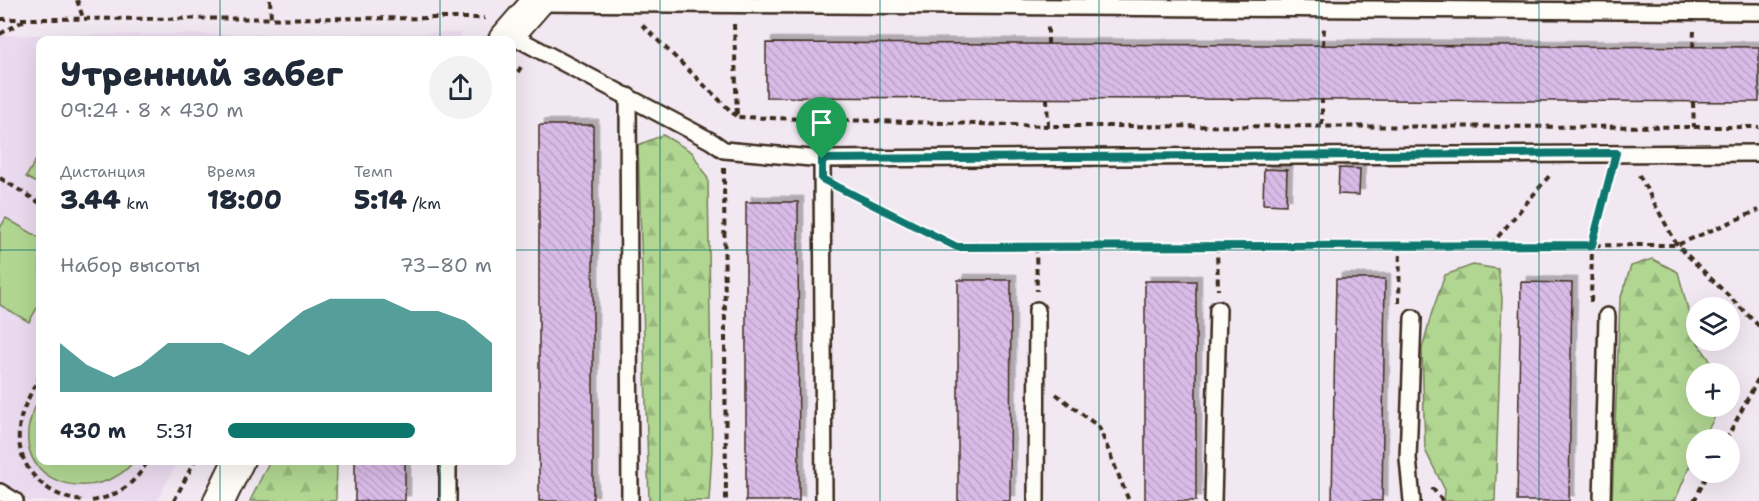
<!DOCTYPE html>
<html lang="ru">
<meta charset="utf-8">
<style>
:root{--surface:#fff;--page:#f2f2f3;--text:#1f2937;--muted:#747a83;--accent:#0f766e}
body{margin:0;font-family:"Shantell Sans",sans-serif;background:var(--page);color:var(--text);height:100vh;display:flex;flex-direction:column;font-size:22px;white-space:nowrap}
*{box-sizing:border-box;margin:0}
p{font-size:20px;color:var(--muted)}
.icon{flex:none;width:33px;height:33px;fill:none;stroke:currentColor;stroke-width:2;stroke-linecap:round;stroke-linejoin:round}
.map{position:relative;flex:1;overflow:hidden}
.side{position:absolute;left:36px;top:36px;width:480px;height:429px;display:flex;flex-direction:column;background:var(--surface);border-radius:12px;box-shadow:0 6px 24px #0002}
.side>*{flex:none}
.controls{position:absolute;left:1686px;top:297px;display:grid;gap:12px}
.controls a{display:grid;place-items:center;width:54px;height:54px;border-radius:50%;background:var(--surface);box-shadow:0 6px 24px #0002;font-size:30px}
.pin{position:absolute;display:grid;place-items:center;width:51px;height:51px;color:#fff;margin:-62px -26px;border-radius:50% 50% 50% 0;rotate:-45deg;box-shadow:0 0 6px #0007}
.pin .icon{rotate:45deg}
.round{display:grid;place-items:center;flex:none;width:63px;height:63px;border-radius:32px;background:var(--page)}
.headline{display:flex;align-items:center;justify-content:space-between;height:102px;padding:0 24px}
h1{font-size:33px;font-weight:800;line-height:45px}
.stats{display:grid;grid-template-columns:repeat(3,1fr);gap:9px;height:102px;padding:6px 24px}
.stats div{display:grid;align-content:center}
.stats b{font-size:26px;font-weight:800}
.stats small{font-size:16px;font-weight:400}
.stats p{font-size:16px}
.chart{height:168px;padding:12px 24px}
.chart p{display:flex;justify-content:space-between}
.chart svg{width:100%;height:108px;margin-top:6px;fill:var(--accent);opacity:.7}
ul{padding:0 24px;list-style:none;font-size:20px}
li{display:grid;grid-template-columns:96px 72px 1fr;align-items:center;height:45px}
li i{height:15px;border-radius:8px;background:var(--accent)}
.map>svg:first-child{display:block}
.built{fill:#eadaef}
.forest{fill:url(#forest-firs);stroke:#768058;stroke-width:1.5}
.garden{fill:#b0d692;stroke:#768058;stroke-width:1.5}
.building{fill:url(#building-back-hatch);stroke:#3b2a1e;stroke-width:1.5;filter:url(#shadow)}
.lines{fill:none;stroke-linecap:round;stroke-linejoin:round}
.lane-casing{stroke:#3b2a1e;stroke-width:20}
.street-casing{stroke:#3b2a1e;stroke-width:34}
.path{stroke:#3b2a1e;stroke-width:4;stroke-dasharray:6 4.5;stroke-linecap:butt}
.lane{stroke:#fdfcf7;stroke-width:15}
.street{stroke:#fdfcf7;stroke-width:30}
.route-casing{stroke:#fff;stroke-width:12}
.route{stroke:#0f766e;stroke-width:8}
.grid{fill:none;stroke:#0f766e;stroke-width:1.5;stroke-opacity:0.55}
</style>
<div class="map">
<svg width="1759" height="501" viewBox="0 0 1759 501">
<defs>
<pattern id="forest-firs" width="22" height="20" patternUnits="userSpaceOnUse" patternTransform="scale(1.5)"><rect width="22" height="20" fill="#b0d692"/><path d="M5 1l3.5 6h-7zM16 11l3.5 6h-7z" fill="#98b87d"/></pattern>
<pattern id="building-back-hatch" width="6" height="6" patternUnits="userSpaceOnUse" patternTransform="scale(1.5)"><rect width="6" height="6" fill="#d9bbe8"/><path d="M-1 5l2 2M0 0l6 6M5-1l2 2" fill="none" stroke="#bba1c7"/></pattern>
<filter id="shadow"><feDropShadow dx="5.5" dy="-5.5" stdDeviation="0" flood-color="#0004"/></filter>
</defs>
<rect width="100%" height="100%" fill="#f2e8f2"/>
<filter id="ink" filterUnits="userSpaceOnUse"><feTurbulence type="fractalNoise" baseFrequency=".0167" numOctaves="2"/><feDisplacementMap in="SourceGraphic" scale="12" xChannelSelector="R" yChannelSelector="G"/><feConvolveMatrix kernelMatrix="1 2 1 2 8 2 1 2 1" color-interpolation-filters="sRGB"/></filter>
<g filter="url(#ink)">
<!-- built -->
<polygon class="built" points="463,33 457,40 40,40 40,460 178,461 157,501 0,501 0,35"/>
<!-- forest -->
<g class="forest">
<polygon points="1237,0 1394,0 1237,4"/>
<polygon points="663,135 692,152 708,179 712,450 709,501 649,501 638,145"/>
<polygon points="1652,259 1678,272 1696,340 1718,372 1696,374 1696,406 1720,407 1703,439 1696,440 1696,451 1675,501 1612,501 1620,300 1631,266"/>
<polygon points="1473,265 1498,269 1502,298 1495,501 1444,501 1445,490 1425,450 1422,349 1431,315 1445,275"/>
<polygon points="270,460 337,461 336,501 250,501"/>
</g>
<!-- garden -->
<g class="garden">
<polygon points="40,153 40,185 26,177"/>
<polygon points="6,218 40,238 40,303 29,322 0,305 0,228"/>
<path d="M40 396V460L134 461C104 501 23 492 28 431 29 418 35 408 40 396Z"/>
</g>
<!-- building -->
<g class="building">
<polygon points="766,43 1759,47 1759,102 766,97"/>
<rect x="539" y="125" width="54" height="376"/>
<polygon points="1339,168 1360,169 1359,195 1338,194"/>
<polygon points="1264,169 1287,170 1286,205 1263,204"/>
<polygon points="746,202 798,202 799,501 746,501"/>
<polygon points="1336,279 1385,279 1382,501 1332,501"/>
<polygon points="958,280 1011,280 1010,501 958,501"/>
<rect x="1145" y="281" width="51" height="220"/>
<polygon points="1521,282 1572,283 1569,501 1517,501"/>
<rect x="355" y="460" width="50" height="41"/>
</g>
<g class="lines">
<defs>
<g id="lane">
<polyline points="536,3 1759,12"/>
<polyline points="509,34 711,141 724,150 822,159 1759,153"/>
<polyline points="628,96 630,501"/>
<polyline points="822,159 824,501"/>
<polyline points="0,492 15,501"/>
<polyline points="448,501 448,460"/>
<polyline points="1036,501 1037,310"/>
<polyline points="1213,501 1218,309"/>
<polyline points="1412,501 1408,458 1413,318"/>
<polyline points="1602,501 1607,316"/>
</g>
<g id="street">
<polyline points="504,40 539,0"/>
<polyline points="219,501 239,460"/>
</g>
</defs>
<!-- lane casing -->
<use href="#lane" class="lane-casing"/>
<!-- street casing -->
<use href="#street" class="street-casing"/>
<!-- path -->
<g class="path">
<polyline points="77,0 83,18"/>
<polyline points="270,0 271,18"/>
<polyline points="0,19 485,18"/>
<polyline points="734,24 737,117 1048,126 1759,127"/>
<polyline points="642,25 736,116"/>
<polyline points="0,34 27,19"/>
<polyline points="1048,44 1048,26"/>
<polyline points="1323,45 1324,28"/>
<polyline points="1693,47 1694,31"/>
<polyline points="512,81 523,64"/>
<polyline points="1047,99 1048,126"/>
<polyline points="1693,102 1694,127"/>
<polyline points="1322,125 1322,100"/>
<polyline points="724,168 726,501"/>
<polyline points="1639,175 1677,245 1759,326"/>
<polyline points="0,178 40,203"/>
<polyline points="842,189 957,247 1677,245 1759,210"/>
<polyline points="1491,245 1550,175"/>
<polyline points="1217,246 1218,290"/>
<polyline points="1036,247 1037,291"/>
<polyline points="1591,302 1592,245 1610,174"/>
<polyline points="1399,303 1400,246"/>
<path d="M40 375C33 390 23 406 20 422 12 464 44 498 85 501"/>
<polyline points="1056,394 1099,427 1129,501"/>
<polyline points="1726,440 1759,377"/>
<polyline points="1432,488 1443,501"/>
<path d="M92 501C117 496 136 484 148 460"/>
<polyline points="174,501 195,460"/>
<polyline points="1694,501 1709,472"/>
</g>
<!-- lane -->
<use href="#lane" class="lane"/>
<!-- street -->
<use href="#street" class="street"/>
</g>
</g>
<g class="lines" filter="url(#ink)">
<defs>
<polygon id="route" points="1616,153 1592,245 957,247 822,179 822,159"/>
</defs>
<!-- route casing -->
<use href="#route" class="route-casing"/>
<!-- route -->
<use href="#route" class="route"/>
</g>
<!-- grid -->
<path class="grid" d="M220 0V40M440 0V40M660 0V501M880 0V501M1099 0V501M1319 0V501M1539 0V501M0 250H40M512 250H1759M220 460V501M440 460V501"/>
</svg>
<div class="controls">
<a><svg class="icon" aria-label="layers" viewBox="0 0 24 24"><path d="M12 4l9 5-9 5-9-5zM3 14l9 5 9-5"/></svg></a>
<a>+</a>
<a>−</a>
</div>
<div class="pin" style="left:822px;top:159px;background:#1e9e55"><svg class="icon" aria-label="arrive" viewBox="0 0 24 24"><path d="M6 21V4h12l-3 4 3 4H6"/></svg></div>
<section class="side">
<div class="headline"><div><h1>Утренний забег</h1><p>09:24 · 8 × 430 m</p></div><a class="round"><svg class="icon" aria-label="share" viewBox="0 0 24 24"><path d="M12 15V3M7 8l5-5 5 5M5 13v7h14v-7"/></svg></a></div>
<div class="stats">
<div><p>Дистанция</p><b>3.44<small> km</small></b></div>
<div><p>Время</p><b>18:00</b></div>
<div><p>Темп</p><b>5:14<small> /km</small></b></div>
</div>
<div class="chart"><p><span>Набор высоты</span>73–80 m</p>
<svg viewBox="0 0 160 44" preserveAspectRatio="none"><path d="M0 44V24L10 33L20 38L30 33L40 24L50 24L60 24L70 29L80 20L90 11L100 6L110 6L120 6L130 11L140 11L150 15L160 24V44z"/></svg>
</div>
<ul>
<li><b>430 m</b>5:31<i style="width:71%"></i></li>
</ul>
</section>
</div>
